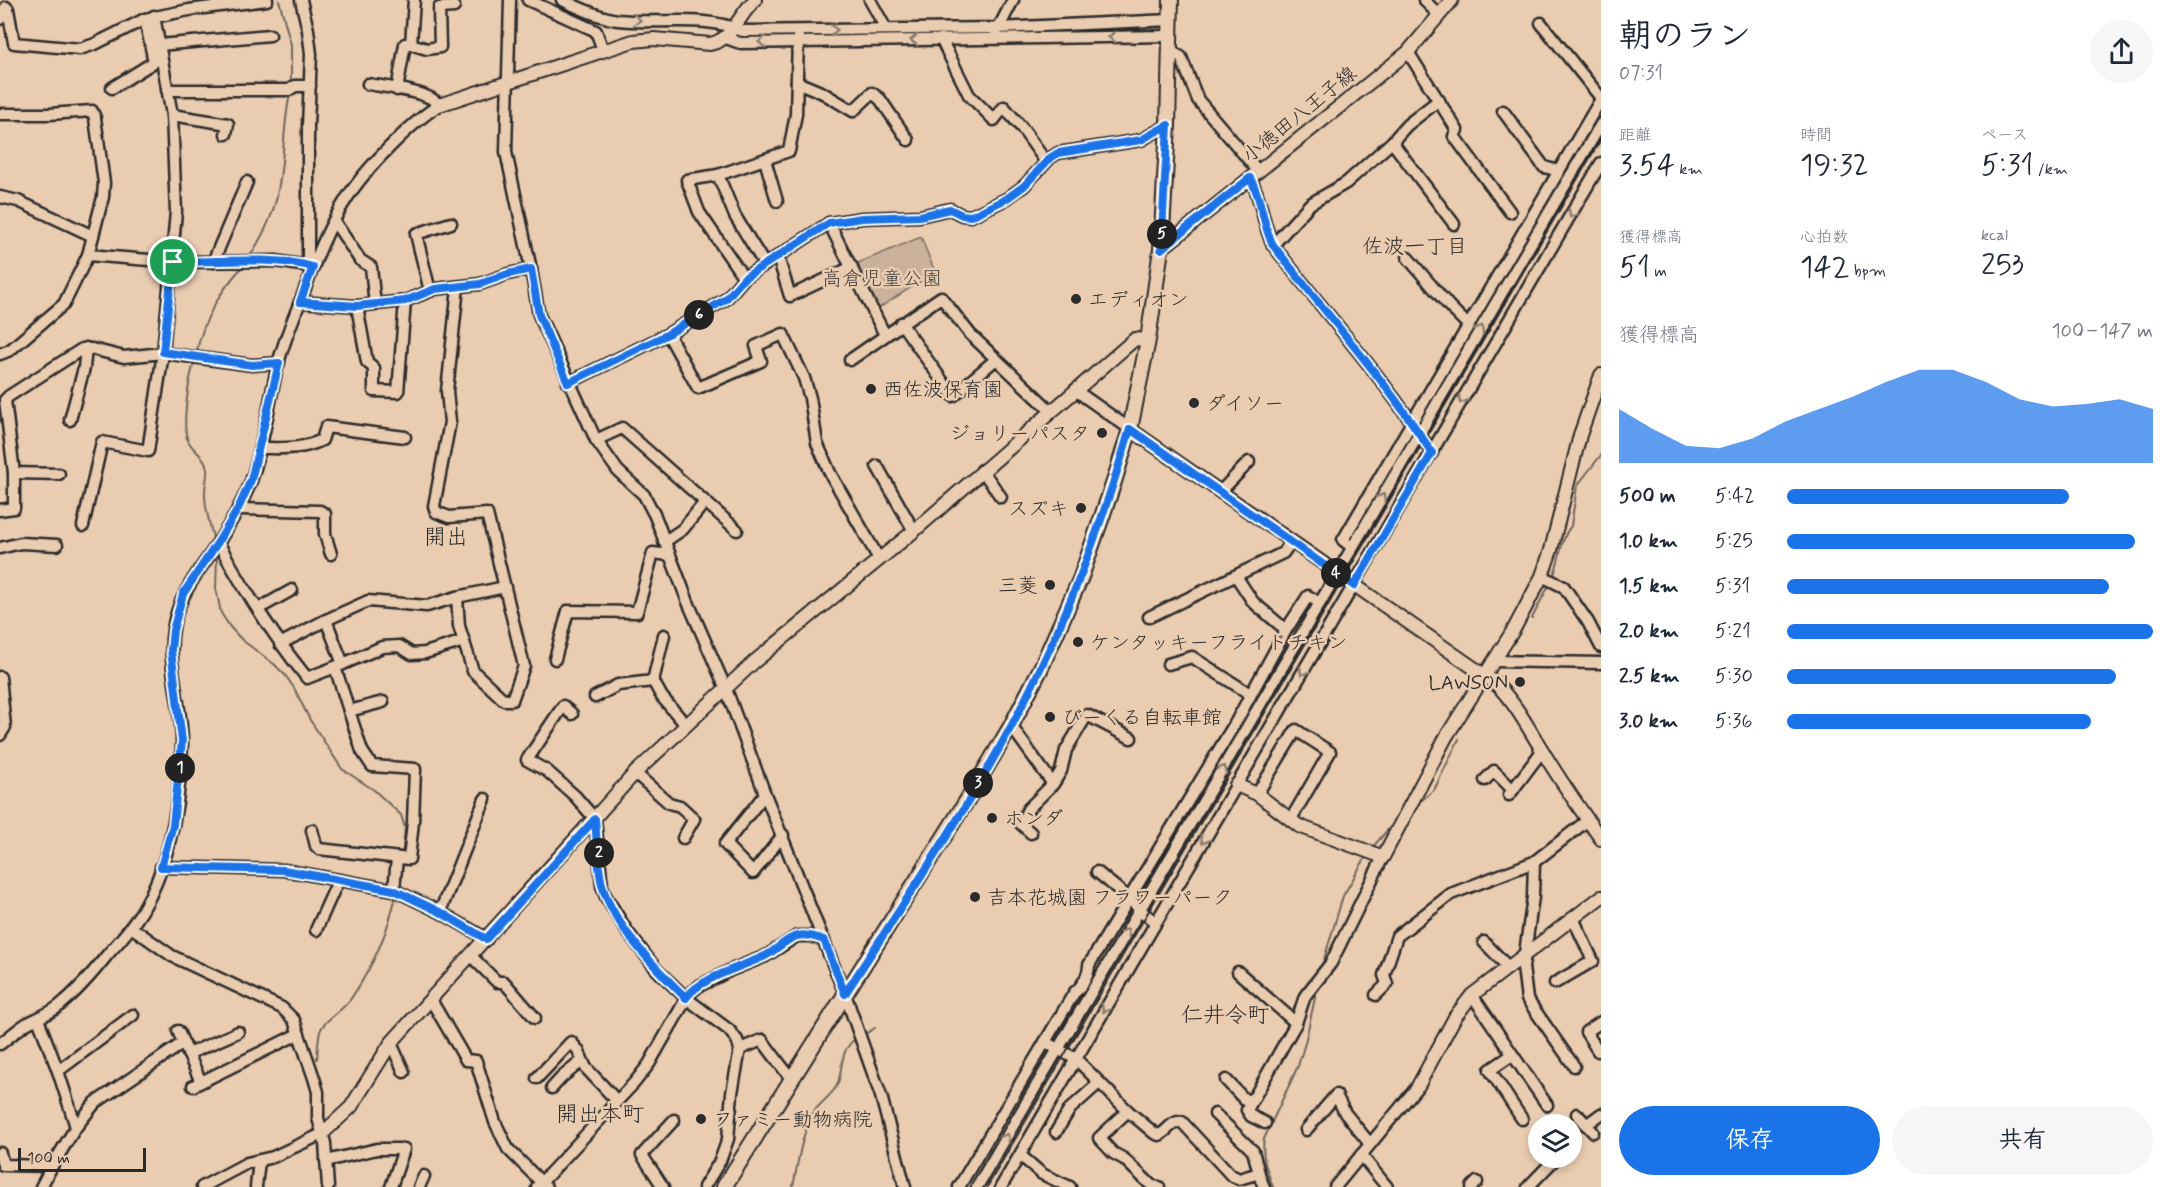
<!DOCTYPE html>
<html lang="ja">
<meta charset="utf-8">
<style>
:root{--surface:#fff;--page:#f6f6f7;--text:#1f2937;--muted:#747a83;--accent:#1a73e8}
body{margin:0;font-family:Mynerve,"Klee One",sans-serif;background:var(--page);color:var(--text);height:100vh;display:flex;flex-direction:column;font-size:22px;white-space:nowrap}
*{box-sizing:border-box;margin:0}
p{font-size:20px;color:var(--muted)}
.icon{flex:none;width:33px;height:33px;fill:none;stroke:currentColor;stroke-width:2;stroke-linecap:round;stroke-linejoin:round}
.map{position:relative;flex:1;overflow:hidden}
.side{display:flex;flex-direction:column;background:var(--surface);width:570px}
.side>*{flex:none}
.buttons{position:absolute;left:1528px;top:1114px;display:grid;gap:12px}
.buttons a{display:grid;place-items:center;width:54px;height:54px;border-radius:50%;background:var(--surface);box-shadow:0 3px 9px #0003;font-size:30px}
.scale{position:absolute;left:18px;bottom:15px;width:128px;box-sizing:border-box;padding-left:6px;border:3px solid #2b2b2b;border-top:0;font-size:16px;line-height:21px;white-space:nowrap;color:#2b2b2b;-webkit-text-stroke:4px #eaccb1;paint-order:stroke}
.pin{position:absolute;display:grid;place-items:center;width:51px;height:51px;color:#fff;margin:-26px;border:3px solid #fff;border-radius:50%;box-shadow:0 2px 6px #0007}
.km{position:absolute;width:30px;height:30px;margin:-15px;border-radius:50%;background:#222;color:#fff;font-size:16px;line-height:30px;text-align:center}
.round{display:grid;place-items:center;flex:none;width:63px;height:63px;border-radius:32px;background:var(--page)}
.headline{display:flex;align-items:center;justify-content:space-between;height:102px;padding:0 18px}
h1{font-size:33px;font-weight:600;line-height:45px}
.figures{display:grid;grid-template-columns:repeat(3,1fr);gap:9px;height:102px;padding:6px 18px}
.figures div{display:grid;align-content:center}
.figures b{font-size:30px;font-weight:600}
.figures small{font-size:16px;font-weight:400}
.figures p{font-size:16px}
.chart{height:168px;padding:12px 18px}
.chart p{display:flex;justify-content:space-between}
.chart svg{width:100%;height:108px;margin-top:6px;fill:var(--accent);opacity:.7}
.action{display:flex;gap:12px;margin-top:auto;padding:12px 18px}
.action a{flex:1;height:69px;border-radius:36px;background:var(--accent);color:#fff;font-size:24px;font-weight:600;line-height:69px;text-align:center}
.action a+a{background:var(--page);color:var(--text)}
ul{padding:0 18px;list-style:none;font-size:20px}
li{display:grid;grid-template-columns:96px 72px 1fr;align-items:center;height:45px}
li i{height:15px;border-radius:8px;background:var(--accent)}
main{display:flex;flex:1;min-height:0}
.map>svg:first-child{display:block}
.green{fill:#cbb19b;stroke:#7b6e63;stroke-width:1.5}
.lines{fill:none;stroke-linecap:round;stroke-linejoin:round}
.stream{stroke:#71665c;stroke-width:2}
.minor-casing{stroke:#2b2b2b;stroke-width:15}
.tertiary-casing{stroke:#2b2b2b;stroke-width:16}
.secondary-casing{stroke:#2b2b2b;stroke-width:18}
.minor{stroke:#eaccb1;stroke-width:10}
.tertiary{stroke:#eaccb1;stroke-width:12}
.secondary{stroke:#eaccb1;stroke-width:14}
.rail{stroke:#2b2b2b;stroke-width:2}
.oneway{stroke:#8a7c6e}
.route-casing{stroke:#fff;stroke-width:12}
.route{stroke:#1a73e8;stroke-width:8}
.poi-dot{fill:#2b2b2b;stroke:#eaccb1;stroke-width:2}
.labels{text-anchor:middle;stroke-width:5;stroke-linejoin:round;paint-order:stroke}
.street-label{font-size:20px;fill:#2b2b2b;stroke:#eaccb1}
.park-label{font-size:20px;fill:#433f3c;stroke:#eaccb1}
.poi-label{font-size:20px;fill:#2b2b2b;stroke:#eaccb1;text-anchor:start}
.neighbourhood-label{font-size:21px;fill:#2b2b2b;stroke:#eaccb1}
.quarter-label{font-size:22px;fill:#2b2b2b;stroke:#eaccb1}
</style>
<main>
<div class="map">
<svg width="1601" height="1187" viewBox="0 0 1601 1187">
<rect width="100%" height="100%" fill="#eaccb1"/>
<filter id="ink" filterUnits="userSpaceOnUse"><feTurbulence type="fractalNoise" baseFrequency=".0167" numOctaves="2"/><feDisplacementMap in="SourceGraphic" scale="12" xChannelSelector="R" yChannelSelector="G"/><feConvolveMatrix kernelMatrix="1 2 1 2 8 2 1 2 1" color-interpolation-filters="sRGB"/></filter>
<g filter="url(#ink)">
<!-- green -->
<polygon class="green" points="921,237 935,272 873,312 851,266"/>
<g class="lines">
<!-- stream -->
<g class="stream">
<polyline points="279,0 291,45 291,85"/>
<path d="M249 258C259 242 270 222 275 204 285 168 282 130 290 94"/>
<path d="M196 354C204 318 219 292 244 265"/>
<path d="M195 360C189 377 182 421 187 438 191 451 206 455 207 469 208 476 205 484 205 492 204 507 210 523 213 538"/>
<polyline points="217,556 216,589 221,613 230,627 242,640 274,664 285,675 294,688 310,720 342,769 374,790 401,815 405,828 402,856"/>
<path d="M1553 577C1560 562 1560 539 1571 526L1577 486 1601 455"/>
<polyline points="1532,618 1549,585"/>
<polyline points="1422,800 1434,790 1459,739"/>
<polyline points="1372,848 1390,827"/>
<polyline points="1322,966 1343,896 1367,855"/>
<polyline points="862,1036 875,1028"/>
<path d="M317 1059C318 1050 317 1035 322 1027 330 1016 345 1009 352 997 372 967 389 930 396 894"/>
<path d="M793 1187C798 1163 801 1137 812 1115 818 1103 834 1095 838 1083 843 1066 840 1048 857 1038"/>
<path d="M1273 1187C1267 1171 1261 1156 1264 1139L1298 1066 1305 1043 1317 989"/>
</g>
<defs>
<g id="minor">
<polyline points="301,0 308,30 311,54 308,126 308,265"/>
<polyline points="510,0 506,152 531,269 539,315 596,440 618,471 644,495 655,516 688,602 726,689 765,794 845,994 881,1096 905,1187"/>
<polyline points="528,0 596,31 603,50"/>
<path d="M562 0C580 8 598 17 618 20 659 25 704 14 742 31L998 28 1171 20"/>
<polyline points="870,0 886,29"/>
<polyline points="1424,0 1439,15"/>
<polyline points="0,19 6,7 8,9 14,43 80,49 95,44 145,19 189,10 267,0"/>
<polyline points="1541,23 1601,98"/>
<polyline points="996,33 1013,0"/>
<polyline points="726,38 740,43 1170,36"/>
<polyline points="941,39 969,95 994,120 1004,107 1022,128 1046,162"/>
<polyline points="411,44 427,49 440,47 439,8 454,7"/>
<polyline points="159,45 270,35"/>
<polyline points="1170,51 1181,57 1198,100 1258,171"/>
<polyline points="1408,52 1457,130 1454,136 1510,212"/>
<polyline points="797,82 823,93 853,111 872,93 880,99 908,140"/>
<polyline points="112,88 154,62 145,19"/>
<polyline points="167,90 289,90 295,86 310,86"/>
<polyline points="397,90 405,44 411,44 414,0"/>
<polyline points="1503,111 1544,167 1559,171"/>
<polyline points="0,114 49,114 92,111 95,118 104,183 103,197 88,255 64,304 10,350 0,354"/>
<polyline points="172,115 228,124 226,134"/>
<polyline points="1392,142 1454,224"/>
<polyline points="765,160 777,201"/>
<polyline points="718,175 735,216 765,265"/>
<path d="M1250 178C1263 200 1262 224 1273 245 1326 314 1385 379 1432 453"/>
<polyline points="0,197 18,201 93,236"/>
<polyline points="334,221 360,260 371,267 375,305"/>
<polyline points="829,223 885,335"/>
<polyline points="1273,245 1310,204 1346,183 1392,142 1407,125 1439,100"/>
<polyline points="88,255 173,262 276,261 313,267"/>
<polyline points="778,257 790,296 852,267"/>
<polyline points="1408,258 1449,306 1469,326"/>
<polyline points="213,262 247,182"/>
<polyline points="744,278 699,212 687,180 718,175 789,151 796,114 798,37"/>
<polyline points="458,287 447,391 450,422 434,506 436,512 449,517 487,514 524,666 512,700 504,700 473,671 459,626 457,597 505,587"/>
<polyline points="430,291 416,234 451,223"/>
<polyline points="300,302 357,306 405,301 435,289 480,284 508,274 531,269"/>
<polyline points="357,306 367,362 374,368 374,391 398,392 405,301"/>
<polyline points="901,323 953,396 995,360"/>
<polyline points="668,334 698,388 761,361 756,346 783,334 804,378 810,398 817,443 830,473 879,559"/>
<polyline points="850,360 941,297 970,334 1051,411"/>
<polyline points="568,383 668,334 726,299 744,278 829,223 862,218 920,216 950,209 962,215 971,216 1006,199 1024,186 1050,158 1058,153 1141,140 1168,125"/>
<polyline points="1075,390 1130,429"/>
<polyline points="70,420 84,368 86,348"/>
<polyline points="596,440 622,428 737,530"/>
<path d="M260 448C282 448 302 450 322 440L326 427 405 437"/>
<polyline points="877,466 914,531"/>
<polyline points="982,470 1001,497"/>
<polyline points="14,473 59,474"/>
<polyline points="1220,492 1249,462"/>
<polyline points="238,509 320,511 325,514 325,534 331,554"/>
<polyline points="0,510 14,508 14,473 5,400 9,396 82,349 92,349 124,357 163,353 252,365 279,363"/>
<polyline points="83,526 102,442 148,451 163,353 176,212 172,115 154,16"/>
<path d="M218 542C244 590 273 636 307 678L343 664 326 620 280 644"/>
<polyline points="664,542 683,529 705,502"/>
<polyline points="1352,547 1343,540 1601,99"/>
<polyline points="0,548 21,543 57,545"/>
<polyline points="1236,576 1253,602 1286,630"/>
<polyline points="1542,576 1564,587 1588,622 1601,647"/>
<polyline points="258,609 292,590"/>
<polyline points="1149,617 1283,553 1291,542"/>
<polyline points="326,620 368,601 427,606 457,597"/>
<polyline points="664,635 653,681 662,697 686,725"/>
<polyline points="555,659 568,611 637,612 653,553 669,555"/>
<polyline points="1494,661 1601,663"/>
<polyline points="343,664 382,647 399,646 412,654 425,653 464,641"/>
<polyline points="1168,664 1192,657 1250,694"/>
<polyline points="0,677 5,727 0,735"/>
<polyline points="595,697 618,685 653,681"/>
<polyline points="349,711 383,702"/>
<polyline points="572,714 563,706 527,760 547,771 575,796 595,819 602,886 606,897 627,931 657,970 686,998 729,1030 737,1040 740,1049 732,1093 728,1139 720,1161 704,1187"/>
<polyline points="1011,726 1053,784"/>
<polyline points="635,773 669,803 680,806 694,819 683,838"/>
<polyline points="1485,780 1494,771 1513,790"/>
<polyline points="765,794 725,844 753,873 783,835"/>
<polyline points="1257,794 1296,730 1330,752 1291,819"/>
<polyline points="1509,795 1542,751"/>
<polyline points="312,830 316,846 319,849 409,859 413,822 415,769 372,766 362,751 335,667"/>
<polyline points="1031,833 1021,824 1028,809 1053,784 1061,771 1066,750 1087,715 1131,738"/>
<polyline points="1534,862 1533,897 1523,967 1527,999 1574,1066"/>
<polyline points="161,867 284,870 394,890 440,912 487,939"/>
<polyline points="1097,872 1130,899 1140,910 1155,922"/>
<polyline points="394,890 397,858"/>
<polyline points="440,912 485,799"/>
<polyline points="131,927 172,956 282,1008 294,1020 314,1078 318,1092 318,1118 325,1143 328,1187"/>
<polyline points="316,930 338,881"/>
<polyline points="1484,942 1508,967"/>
<polyline points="471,956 497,982 504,982 535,1018"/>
<polyline points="1238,972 1296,1023"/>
<polyline points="1555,983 1593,961 1573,918"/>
<polyline points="1376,995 1387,984 1384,975 1397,936 1451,894 1534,862 1588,820"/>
<polyline points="1472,995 1547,1105"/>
<polyline points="431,1000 466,1060 476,1061 495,1122 508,1149 546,1187"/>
<polyline points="38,1019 58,1071 76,1127"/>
<polyline points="178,1031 201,1082"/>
<path d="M1045 1042 1076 1059 1128 1111 1154 1133 1159 1135C1167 1132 1172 1120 1182 1122L1231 1175 1239 1179 1256 1174 1260 1177 1264 1187"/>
<polyline points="391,1043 404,1072"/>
<path d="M0 1044C8 1038 17 1030 26 1024 37 1018 49 1014 59 1006 78 991 93 973 108 954 120 941 132 927 142 911 171 863 180 799 182 743 182 705 167 667 173 629 179 593 198 573 218 543 230 524 243 502 251 481 264 443 269 402 278 364 284 341 293 319 302 297 314 264 327 228 347 198 366 168 410 124 439 105 430 91 384 87 368 84"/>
<polyline points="740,1049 762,1040 792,1080"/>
<polyline points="1598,1051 1586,1032 1601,1022"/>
<polyline points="188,1054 238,1032"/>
<polyline points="1512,1055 1490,1070 1522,1119"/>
<polyline points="58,1071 133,1015"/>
<polyline points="537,1078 571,1042 578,1050 586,1068 617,1101"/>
<polyline points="1226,1080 1246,1101 1254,1098"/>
<polyline points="193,1086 298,1034"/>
<polyline points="552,1088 562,1077 582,1061"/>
<polyline points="1128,1111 1099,1138 1113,1153 1124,1159 1152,1186 1159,1187"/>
<polyline points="1215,1114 1253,1151 1260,1177"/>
<polyline points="1577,1114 1593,1132"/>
<polyline points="1265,1123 1251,1116 1247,1110 1296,1023 1305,996 1331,963 1383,857"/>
<polyline points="1586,1125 1601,1114"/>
<polyline points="1306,1130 1336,1095 1345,1113 1370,1144"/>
<polyline points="1056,1132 1070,1109 1099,1083"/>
<polyline points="0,1153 3,1165 52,1166"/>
<polyline points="1020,1155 1042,1174 1070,1187"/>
<polyline points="1361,1155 1387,1187"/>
<polyline points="326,1161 377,1149 404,1149 391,1187"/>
<polyline points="41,1187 52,1166 76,1127 95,1103 183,1043"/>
<polyline points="202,1187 247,1163 273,1157 322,1134"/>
<polyline points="256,1187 259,1161"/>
<polyline points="419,1187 424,1176"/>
<polyline points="537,1187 635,1082 649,1064 689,994 699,986 731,970 766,956 797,936 811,936 824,940"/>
<polyline points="663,1187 642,1155 674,1120"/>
<path d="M959 1187 1074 993C1082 987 1089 975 1089 965L1237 720 1286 630 1308 596 1320 603"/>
<polyline points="977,1187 1601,124"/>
<polyline points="1001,1187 1601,163"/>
<polyline points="1335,1187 1418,1086"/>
<polyline points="1472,1187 1477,1182"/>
<polyline points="1528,1187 1556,1158"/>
</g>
<g id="tertiary">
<path d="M439 105 633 41 654 39 710 44C734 39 738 15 755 0"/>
<polyline points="1161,249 1408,52 1452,0"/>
<path d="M1130 429 1494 682C1515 702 1527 726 1542 750 1560 781 1581 810 1601 839"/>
<polyline points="1236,785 1257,794 1299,826 1383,857 1446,737 1514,629 1542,576 1551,550 1580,435 1601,375"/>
<polyline points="1418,1086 1455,1017 1472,995 1601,897"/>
<polyline points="322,1134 351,1107 391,1043 635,773 754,662 914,531 1135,339 1148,340"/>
</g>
<polyline id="secondary" points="724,1187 966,802 1011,726 1041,668 1081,577 1114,482 1130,429 1148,340 1161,249 1168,125 1171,0"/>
</defs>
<!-- minor casing -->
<use href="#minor" class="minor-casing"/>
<!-- tertiary casing -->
<use href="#tertiary" class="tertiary-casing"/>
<!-- secondary casing -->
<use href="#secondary" class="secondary-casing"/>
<!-- minor -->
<use href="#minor" class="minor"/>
<!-- tertiary -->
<use href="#tertiary" class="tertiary"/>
<!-- secondary -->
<use href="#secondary" class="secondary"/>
<!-- rail -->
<polyline class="rail" points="987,1187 1601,139"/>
</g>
<!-- one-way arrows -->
<defs><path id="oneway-chevron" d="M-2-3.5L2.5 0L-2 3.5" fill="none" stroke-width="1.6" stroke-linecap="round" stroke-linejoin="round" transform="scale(1.5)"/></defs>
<g class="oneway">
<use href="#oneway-chevron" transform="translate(637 20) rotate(2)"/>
<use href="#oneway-chevron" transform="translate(834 30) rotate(-1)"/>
<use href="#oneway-chevron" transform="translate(1112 37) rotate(179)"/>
<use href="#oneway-chevron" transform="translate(914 40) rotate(179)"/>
<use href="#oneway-chevron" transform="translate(762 42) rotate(179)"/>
<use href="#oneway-chevron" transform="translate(1572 214) rotate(120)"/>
<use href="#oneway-chevron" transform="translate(1480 329) rotate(-60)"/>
<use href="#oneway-chevron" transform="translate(1462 400) rotate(120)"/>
<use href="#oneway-chevron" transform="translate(1382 497) rotate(-59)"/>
<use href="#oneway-chevron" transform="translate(1303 672) rotate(120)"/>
<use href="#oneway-chevron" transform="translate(1223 769) rotate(-60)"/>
<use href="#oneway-chevron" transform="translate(1204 840) rotate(120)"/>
<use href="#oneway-chevron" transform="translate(1126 932) rotate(-60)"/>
<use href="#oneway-chevron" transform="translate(1105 1009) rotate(120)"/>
<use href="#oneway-chevron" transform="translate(1006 1137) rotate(-59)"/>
</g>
</g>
<g class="lines" filter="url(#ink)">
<defs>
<path id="route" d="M1168 125 1161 249 1250 178C1263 200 1262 224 1273 245 1326 314 1385 379 1432 453L1354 586 1130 429C1106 510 1078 590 1041 667 988 781 913 888 845 994L824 940C815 937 806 934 797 936 785 939 776 951 765 956 744 966 699 978 686 998 657 970 615 927 603 888 597 869 597 840 595 819L486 939 440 912 394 890 284 870 161 867 173 825 182 741 171 650 173 630 183 594 218 542 238 509 251 480 279 363 252 365 163 352 173 262C215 262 274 256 313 267L300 302 357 306 405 301 435 289 480 284 508 274 531 269 539 315 568 383 668 334 726 299 744 278 829 223 862 218 920 216 950 209 962 215 971 216 1006 199 1024 186 1050 158 1058 153 1141 140Z"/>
</defs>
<!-- route casing -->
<use href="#route" class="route-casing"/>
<!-- route -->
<use href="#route" class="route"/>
</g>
<!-- markers -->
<g class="poi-dot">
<circle cx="1076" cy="299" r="6"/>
<circle cx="871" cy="389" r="6"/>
<circle cx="1194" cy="403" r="6"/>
<circle cx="1102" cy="433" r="6"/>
<circle cx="1081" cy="508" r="6"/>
<circle cx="1050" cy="585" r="6"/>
<circle cx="1078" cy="642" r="6"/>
<circle cx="1520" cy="682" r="6"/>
<circle cx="1050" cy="717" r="6"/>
<circle cx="992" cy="818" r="6"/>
<circle cx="975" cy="897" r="6"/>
<circle cx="701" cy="1119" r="6"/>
</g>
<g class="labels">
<!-- street labels -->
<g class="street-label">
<text transform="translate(1299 114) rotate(-39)" y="7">小徳田八王子線</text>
</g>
<!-- park labels -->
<g class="park-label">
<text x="882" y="285">高倉児童公園</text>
</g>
<!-- poi labels -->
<g class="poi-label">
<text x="1088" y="306">エディオン</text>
<text x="883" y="396">西佐波保育園</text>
<text x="1206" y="410">ダイソー</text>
<text x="1090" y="440" text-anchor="end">ジョリーパスタ</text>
<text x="1069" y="515" text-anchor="end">スズキ</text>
<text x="1038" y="592" text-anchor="end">三菱</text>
<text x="1090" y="649">ケンタッキーフライドチキン</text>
<text x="1508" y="689" text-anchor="end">LAWSON</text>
<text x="1062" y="724">びーくる自転車館</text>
<text x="1004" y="825">ホンダ</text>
<text x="987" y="904">吉本花城園 フラワーパーク</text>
<text x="713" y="1126">ファミー動物病院</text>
</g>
<!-- neighbourhood labels -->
<g class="neighbourhood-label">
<text x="1415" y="253">佐波一丁目</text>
</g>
<!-- quarter labels -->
<g class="quarter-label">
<text x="446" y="544">開出</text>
<text x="1225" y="1022">仁井令町</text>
<text x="600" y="1121">開出本町</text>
</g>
</g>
</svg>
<div class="buttons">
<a><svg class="icon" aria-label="layers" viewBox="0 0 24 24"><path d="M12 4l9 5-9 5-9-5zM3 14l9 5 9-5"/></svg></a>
</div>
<div class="scale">100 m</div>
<div class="pin" style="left:173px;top:262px;background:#1e9e55"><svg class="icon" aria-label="arrive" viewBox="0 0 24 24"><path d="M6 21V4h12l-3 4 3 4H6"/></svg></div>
<b class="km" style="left:180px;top:768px">1</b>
<b class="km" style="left:599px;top:853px">2</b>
<b class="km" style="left:978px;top:783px">3</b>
<b class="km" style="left:1336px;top:573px">4</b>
<b class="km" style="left:1162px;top:234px">5</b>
<b class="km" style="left:699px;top:315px">6</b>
</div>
<section class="side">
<div class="headline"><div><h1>朝のラン</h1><p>07:31</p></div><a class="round"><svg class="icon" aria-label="share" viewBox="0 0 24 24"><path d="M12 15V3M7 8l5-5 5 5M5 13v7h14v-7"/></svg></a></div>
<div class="figures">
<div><p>距離</p><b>3.54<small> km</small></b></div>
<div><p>時間</p><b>19:32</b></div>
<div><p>ペース</p><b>5:31<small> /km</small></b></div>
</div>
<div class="figures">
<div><p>獲得標高</p><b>51<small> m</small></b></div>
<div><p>心拍数</p><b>142<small> bpm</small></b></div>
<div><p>kcal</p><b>253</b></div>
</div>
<div class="chart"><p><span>獲得標高</span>100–147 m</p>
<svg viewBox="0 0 160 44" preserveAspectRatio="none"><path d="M0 44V22L10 30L20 37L30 38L40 34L50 27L60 22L70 17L80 11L90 6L100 6L110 11L120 18L130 21L140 20L150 18L160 22V44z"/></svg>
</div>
<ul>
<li><b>500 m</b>5:42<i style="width:77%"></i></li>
<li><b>1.0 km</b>5:25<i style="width:95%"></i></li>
<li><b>1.5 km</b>5:31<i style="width:88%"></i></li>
<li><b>2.0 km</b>5:21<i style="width:100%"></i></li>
<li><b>2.5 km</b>5:30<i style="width:90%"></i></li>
<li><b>3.0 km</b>5:36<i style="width:83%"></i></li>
</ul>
<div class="action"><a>保存</a><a>共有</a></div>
</section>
</main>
